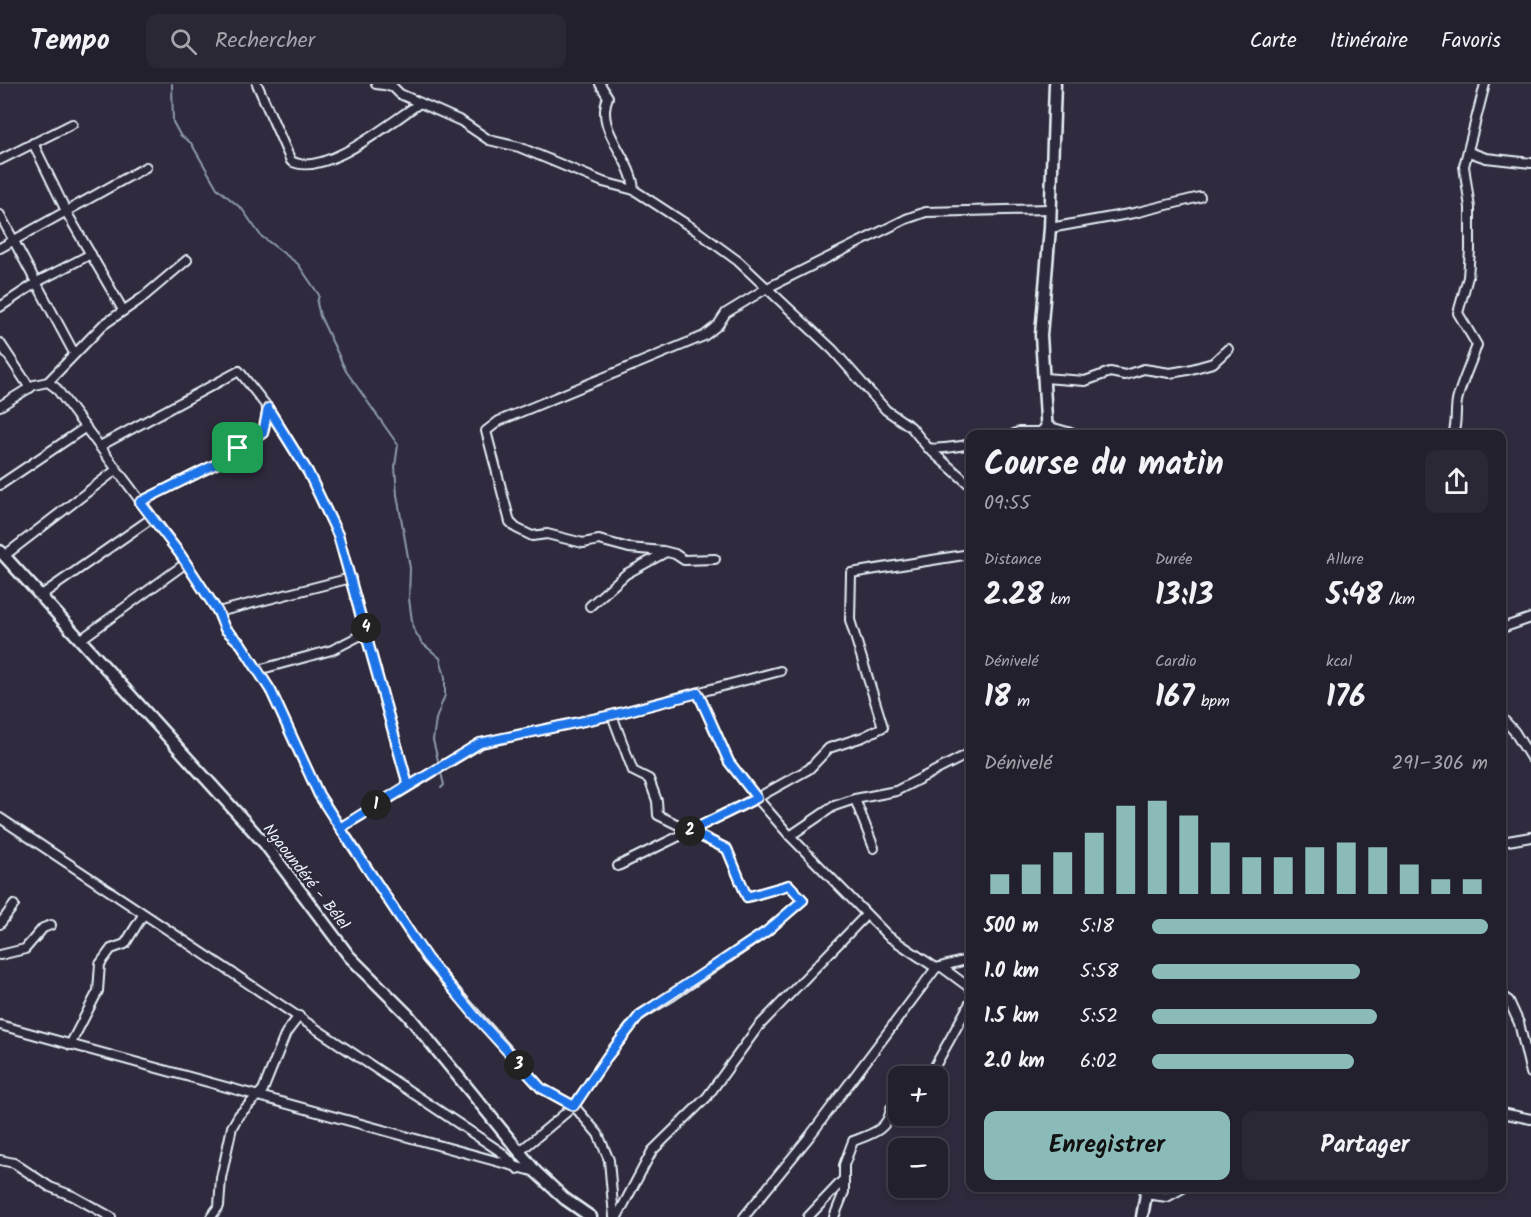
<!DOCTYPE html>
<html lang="fr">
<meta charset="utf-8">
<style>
:root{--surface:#23202e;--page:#2b2836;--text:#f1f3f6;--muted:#a3a3aa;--line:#403e4a;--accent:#8bbbb9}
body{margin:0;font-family:Kalam,sans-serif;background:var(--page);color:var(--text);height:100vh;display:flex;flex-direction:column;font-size:22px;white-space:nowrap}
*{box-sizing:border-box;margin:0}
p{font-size:20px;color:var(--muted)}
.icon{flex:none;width:33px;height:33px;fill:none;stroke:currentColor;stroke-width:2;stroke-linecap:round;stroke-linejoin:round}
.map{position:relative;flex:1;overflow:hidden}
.details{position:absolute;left:966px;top:346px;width:540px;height:762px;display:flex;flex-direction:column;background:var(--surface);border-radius:12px;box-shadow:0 3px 9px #0003,0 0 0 2px var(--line)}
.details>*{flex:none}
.tools{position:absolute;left:888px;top:982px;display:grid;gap:12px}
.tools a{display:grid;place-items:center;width:60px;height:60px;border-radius:12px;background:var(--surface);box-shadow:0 3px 9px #0003,0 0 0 2px var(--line);font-size:30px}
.pin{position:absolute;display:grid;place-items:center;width:51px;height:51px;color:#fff;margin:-26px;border-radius:12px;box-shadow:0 3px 9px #0006}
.km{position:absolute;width:30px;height:30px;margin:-15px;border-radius:50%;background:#222;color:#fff;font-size:16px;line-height:30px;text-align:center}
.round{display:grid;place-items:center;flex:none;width:63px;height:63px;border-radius:12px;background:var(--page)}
.summary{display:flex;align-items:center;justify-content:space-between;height:102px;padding:0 18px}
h1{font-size:33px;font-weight:700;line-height:45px}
.stats{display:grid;grid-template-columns:repeat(3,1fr);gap:9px;height:102px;padding:6px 18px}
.stats div{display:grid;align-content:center}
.stats b{font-size:30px;font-weight:700}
.stats small{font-size:16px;font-weight:400}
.stats p{font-size:16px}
.chart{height:168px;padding:12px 18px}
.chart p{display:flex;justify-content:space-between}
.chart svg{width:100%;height:108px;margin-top:6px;stroke:var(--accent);stroke-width:6}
.cta{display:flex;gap:12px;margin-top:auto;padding:12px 18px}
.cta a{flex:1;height:69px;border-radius:12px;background:var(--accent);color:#111;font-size:24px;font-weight:700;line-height:69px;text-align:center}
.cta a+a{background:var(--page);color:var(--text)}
ul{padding:0 18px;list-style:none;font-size:20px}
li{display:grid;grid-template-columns:96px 72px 1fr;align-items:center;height:45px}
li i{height:15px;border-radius:8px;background:var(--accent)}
header{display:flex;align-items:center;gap:36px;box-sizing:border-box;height:84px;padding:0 30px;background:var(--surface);border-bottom:2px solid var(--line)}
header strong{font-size:28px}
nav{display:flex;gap:33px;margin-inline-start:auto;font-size:21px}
.search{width:420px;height:54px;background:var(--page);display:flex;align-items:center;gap:15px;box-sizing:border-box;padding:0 21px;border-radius:12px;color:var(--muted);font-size:22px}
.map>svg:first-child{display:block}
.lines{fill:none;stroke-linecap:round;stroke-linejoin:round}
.stream{stroke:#8d9bad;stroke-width:2}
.street-casing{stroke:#e8f1f8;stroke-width:12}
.secondary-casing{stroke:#e8f1f8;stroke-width:15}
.street{stroke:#2f2a3d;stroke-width:8}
.secondary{stroke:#2f2a3d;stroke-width:10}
.route-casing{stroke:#fff;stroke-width:12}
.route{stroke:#1a73e8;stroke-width:8}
.labels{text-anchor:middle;stroke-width:5;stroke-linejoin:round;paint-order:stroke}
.street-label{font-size:16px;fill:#e8f1f8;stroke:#2f2a3d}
</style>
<header>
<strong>Tempo</strong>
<div class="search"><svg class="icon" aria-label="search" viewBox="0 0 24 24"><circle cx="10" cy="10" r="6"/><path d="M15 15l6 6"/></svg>Rechercher</div>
<nav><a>Carte</a><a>Itinéraire</a><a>Favoris</a></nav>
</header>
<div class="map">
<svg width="1531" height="1133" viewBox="0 0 1531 1133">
<rect width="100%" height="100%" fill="#2f2a3d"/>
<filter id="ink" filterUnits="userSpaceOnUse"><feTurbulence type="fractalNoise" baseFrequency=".0167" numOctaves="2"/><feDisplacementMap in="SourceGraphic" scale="12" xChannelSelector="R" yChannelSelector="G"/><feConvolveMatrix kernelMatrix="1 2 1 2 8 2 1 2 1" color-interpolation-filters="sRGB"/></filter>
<g filter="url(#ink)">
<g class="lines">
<!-- stream -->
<polyline class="stream" points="172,0 173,38 180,51 191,59 217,104 242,125 261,152 298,180 319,211 317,219 320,232 346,287 398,361 395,382 397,411 410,484 409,515 413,544 422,559 440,574 445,593 445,611 436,635 433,656 444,701 441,704"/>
<defs>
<g id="street">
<path d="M257 0 291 77C324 95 392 37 420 19"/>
<polyline points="376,0 391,2"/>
<polyline points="390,0 400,10 461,37 489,56 519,63 603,98 634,106 697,147 738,177 833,266 886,326 911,343 928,364 970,401"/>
<path d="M600 0 608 13C594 46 632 73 634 106"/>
<polyline points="33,59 68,131 123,226"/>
<polyline points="1469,68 1486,74 1531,79"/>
<polyline points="0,76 72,40"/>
<polyline points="0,131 74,269"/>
<polyline points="1050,144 1134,129 1200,113"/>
<polyline points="0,164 146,83"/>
<polyline points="0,223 39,197 91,170"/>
<polyline points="0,259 30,304"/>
<polyline points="1044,294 1085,297 1110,288 1125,291 1144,285 1170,289 1188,286 1213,279 1228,265"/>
<polyline points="48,298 56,304 180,470 218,528 225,545 241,560 271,607 319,711 427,875 541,1004 574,1022 598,1050 609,1076 614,1133"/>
<polyline points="0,322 34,301 48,298 103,241 142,214 187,176"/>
<polyline points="1012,351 1018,348 1040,348 1047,342 1078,351"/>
<path d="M1453 351C1458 336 1454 326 1458 313 1463 295 1471 279 1477 261L1458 229 1468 193 1470 166V124L1464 82 1485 0"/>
<polyline points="100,362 239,287 268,324 308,388 338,451 408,701"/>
<path d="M929 364C935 366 963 362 970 360"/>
<polyline points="0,401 86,343"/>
<polyline points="140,418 220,378 263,349 268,324"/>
<polyline points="4,472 116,386"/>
<polyline points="715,475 684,476 675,470 663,467 629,464 599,456 583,459 547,450 532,452 516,444 510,438 486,347 499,337 704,252 718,241 726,229 767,204 906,135 926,128 1050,125"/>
<polyline points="40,512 152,434"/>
<polyline points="590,522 626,490 666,468"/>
<polyline points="218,528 351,494"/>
<polyline points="1502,544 1531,534"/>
<polyline points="80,556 186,479"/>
<polyline points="258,586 332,566 367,548"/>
<polyline points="698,609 729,678 757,714 790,752 888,852 936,884 970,875"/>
<polyline points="1502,634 1514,647 1531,674"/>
<polyline points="0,734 501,1068 518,1085"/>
<polyline points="340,744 481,659 612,631"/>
<polyline points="790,752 834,722 855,715"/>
<polyline points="1502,758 1531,753"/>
<polyline points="874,764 855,715 896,707 970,669"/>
<polyline points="618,782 757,714 809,685 829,664 863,653 883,643 850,536 851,489 970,470"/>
<polyline points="0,840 14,821"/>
<polyline points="0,871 25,865 43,844 51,841"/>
<polyline points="943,884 970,904"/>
<polyline points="1502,912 1509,917 1519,939 1531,989"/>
<polyline points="0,941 536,1088"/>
<polyline points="70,961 98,907 100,880 111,865 125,860 143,831"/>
<polyline points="929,993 970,919"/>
<polyline points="1502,1029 1531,1035"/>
<polyline points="519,1068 574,1022 607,973 640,931 672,912 767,847 803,816 789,801 747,813 727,765 658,731 657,717 649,695 633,687 612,631 780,587"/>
<polyline points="0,1076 14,1079 50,1103 73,1112 111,1133"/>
<polyline points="1146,1110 1167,1113 1183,1104"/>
<polyline points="211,1133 219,1122 221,1094 232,1043 239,1031 263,1006 286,949 299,932"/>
<polyline points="617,1133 652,1067 707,1013 758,943 866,831"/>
<polyline points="744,1133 809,1053 936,884"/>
<polyline points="808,1133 844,1095"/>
<path d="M834 1133 844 1108V1081L853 1057C872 1050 888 1046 891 1024L898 1018"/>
</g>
<g id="secondary">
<polyline points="1047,351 1041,251 1050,144 1055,0"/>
<polyline points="0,467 265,760 349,872 408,931 536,1088 565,1115 591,1133"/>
<polyline points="1142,1133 1147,1104"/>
</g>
</defs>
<!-- street casing -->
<use href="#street" class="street-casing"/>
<!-- secondary casing -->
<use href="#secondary" class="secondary-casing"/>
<!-- street -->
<use href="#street" class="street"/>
<!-- secondary -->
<use href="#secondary" class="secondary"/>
</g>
</g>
<g class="lines" filter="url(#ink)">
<defs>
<polyline id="route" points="238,364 220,378 140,418 180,470 218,528 225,545 241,560 271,607 319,711 340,744 480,659 612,631 698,609 729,678 757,714 690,747 727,765 747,813 789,801 803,816 767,847 640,931 607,973 574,1022 541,1004 476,933 427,874 340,744 408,701 338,451 308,388 268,324 263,349 238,364"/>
</defs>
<!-- route casing -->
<use href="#route" class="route-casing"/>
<!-- route -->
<use href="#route" class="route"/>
</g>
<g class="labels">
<!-- street labels -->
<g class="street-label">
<text transform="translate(307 792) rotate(52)" y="6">Ngaoundéré - Bélel</text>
</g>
</g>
</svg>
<div class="tools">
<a>+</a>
<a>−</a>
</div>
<div class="pin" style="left:238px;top:364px;background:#1e9e55"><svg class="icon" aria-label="arrive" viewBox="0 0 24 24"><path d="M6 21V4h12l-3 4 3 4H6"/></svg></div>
<b class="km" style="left:376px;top:721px">1</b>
<b class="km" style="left:690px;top:747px">2</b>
<b class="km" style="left:519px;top:981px">3</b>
<b class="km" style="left:366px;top:544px">4</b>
<section class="details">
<div class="summary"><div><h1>Course du matin</h1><p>09:55</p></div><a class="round"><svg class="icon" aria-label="share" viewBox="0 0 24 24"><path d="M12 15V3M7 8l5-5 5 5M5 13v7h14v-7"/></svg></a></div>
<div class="stats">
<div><p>Distance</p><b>2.28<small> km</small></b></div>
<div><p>Durée</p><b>13:13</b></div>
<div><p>Allure</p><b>5:48<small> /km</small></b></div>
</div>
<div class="stats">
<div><p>Dénivelé</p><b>18<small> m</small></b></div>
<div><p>Cardio</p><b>167<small> bpm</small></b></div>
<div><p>kcal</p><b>176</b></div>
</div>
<div class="chart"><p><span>Dénivelé</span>291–306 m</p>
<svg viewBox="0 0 160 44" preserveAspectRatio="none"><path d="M5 44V36M15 44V32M25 44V27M35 44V19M45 44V8M55 44V6M65 44V12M75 44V23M85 44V29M95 44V29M105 44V25M115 44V23M125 44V25M135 44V32M145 44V38M155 44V38"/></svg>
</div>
<ul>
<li><b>500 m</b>5:18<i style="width:100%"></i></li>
<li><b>1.0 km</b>5:58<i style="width:62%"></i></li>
<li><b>1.5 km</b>5:52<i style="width:67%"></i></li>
<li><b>2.0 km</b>6:02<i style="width:60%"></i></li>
</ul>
<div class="cta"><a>Enregistrer</a><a>Partager</a></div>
</section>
</div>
